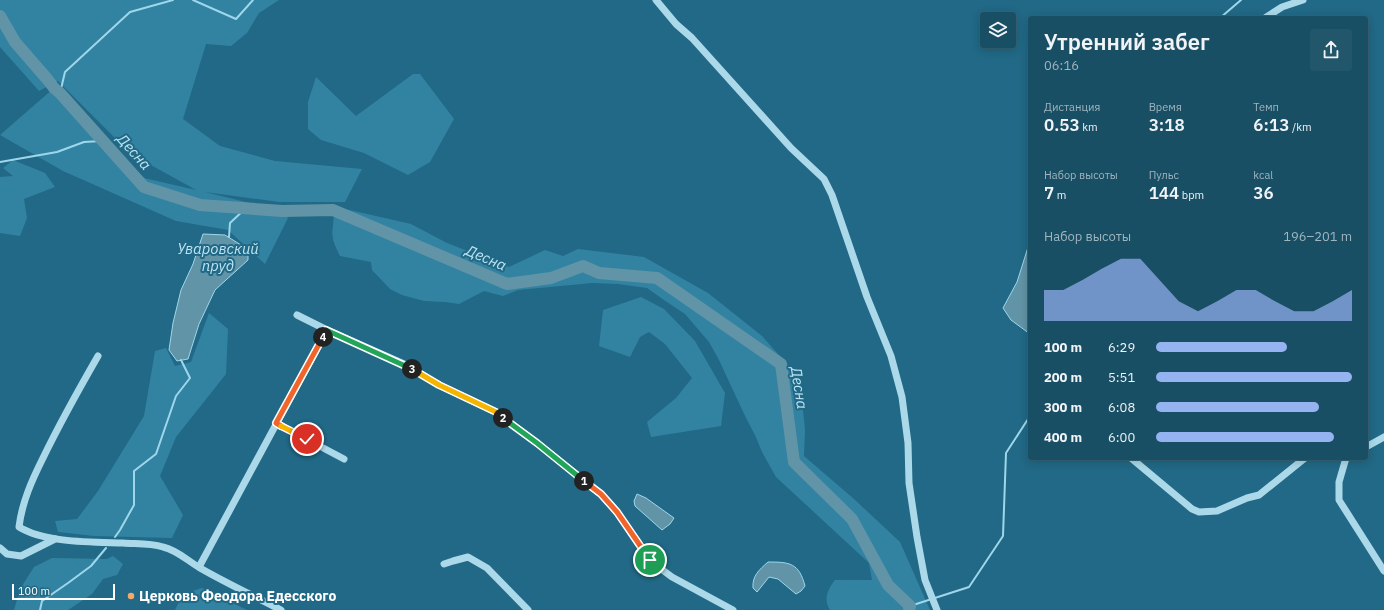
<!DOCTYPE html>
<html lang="ru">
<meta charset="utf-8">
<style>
:root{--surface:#194f64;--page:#22566a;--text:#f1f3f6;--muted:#9fb5bf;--line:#376678;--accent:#95b2f1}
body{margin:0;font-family:"IBM Plex Sans",sans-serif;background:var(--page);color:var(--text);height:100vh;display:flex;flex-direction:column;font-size:15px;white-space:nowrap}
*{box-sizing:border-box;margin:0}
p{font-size:13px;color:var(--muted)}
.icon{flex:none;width:22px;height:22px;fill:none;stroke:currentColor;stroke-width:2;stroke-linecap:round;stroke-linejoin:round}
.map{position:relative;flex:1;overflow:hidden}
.drawer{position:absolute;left:1028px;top:16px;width:340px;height:444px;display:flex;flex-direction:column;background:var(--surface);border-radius:4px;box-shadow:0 2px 10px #0003,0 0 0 1px var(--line)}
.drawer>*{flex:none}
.tools{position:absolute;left:980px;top:12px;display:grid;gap:8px}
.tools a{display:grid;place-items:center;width:36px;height:36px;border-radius:4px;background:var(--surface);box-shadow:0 2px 10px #0003,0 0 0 1px var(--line);font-size:20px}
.scale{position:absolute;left:12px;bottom:10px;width:103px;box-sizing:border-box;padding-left:4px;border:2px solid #fff;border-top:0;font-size:11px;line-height:14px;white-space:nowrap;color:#fff;-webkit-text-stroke:3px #216986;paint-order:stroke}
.pin{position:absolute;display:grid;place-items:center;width:34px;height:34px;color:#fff;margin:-17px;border:2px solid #fff;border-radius:50%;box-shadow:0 1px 4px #0007}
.km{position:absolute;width:20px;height:20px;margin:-10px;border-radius:50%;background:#222;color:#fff;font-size:11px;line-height:20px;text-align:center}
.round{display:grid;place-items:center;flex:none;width:42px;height:42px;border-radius:4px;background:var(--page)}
.headline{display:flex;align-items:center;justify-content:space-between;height:68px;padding:0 16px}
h1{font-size:22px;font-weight:600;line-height:30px}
.stats{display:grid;grid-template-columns:repeat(3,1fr);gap:6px;height:68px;padding:4px 16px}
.stats div{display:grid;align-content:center}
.stats b{font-size:17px;font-weight:600}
.stats small{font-size:11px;font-weight:400}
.stats p{font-size:11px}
.chart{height:112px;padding:8px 16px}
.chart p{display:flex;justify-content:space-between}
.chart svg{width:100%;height:72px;margin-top:4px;fill:var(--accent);opacity:.7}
ul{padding:0 16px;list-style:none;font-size:13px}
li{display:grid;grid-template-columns:64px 48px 1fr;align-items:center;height:30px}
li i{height:10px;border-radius:5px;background:var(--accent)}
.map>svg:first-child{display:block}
.green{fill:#3283a2}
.water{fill:#6294a7;stroke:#9ed7eb}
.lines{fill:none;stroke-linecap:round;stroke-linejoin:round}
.stream{stroke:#9ed7eb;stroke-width:2}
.river{stroke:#6294a7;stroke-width:12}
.minor{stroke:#abd9e9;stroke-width:7}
.split-1-casing{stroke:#fff;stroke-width:8}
.split-2-casing{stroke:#fff;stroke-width:8}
.split-3-casing{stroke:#fff;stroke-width:8}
.split-4-casing{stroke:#fff;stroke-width:8}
.split-5-casing{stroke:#fff;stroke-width:8}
.split-6-casing{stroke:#fff;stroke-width:8}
.split-1{stroke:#f0652b;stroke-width:5}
.split-2{stroke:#22a559;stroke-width:5}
.split-3{stroke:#f5b400;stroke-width:5}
.split-4{stroke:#22a559;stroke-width:5}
.split-5{stroke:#f0652b;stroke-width:5}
.split-6{stroke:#f5b400;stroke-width:5}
.poi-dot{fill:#f6a76c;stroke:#216986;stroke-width:1.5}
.labels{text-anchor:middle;stroke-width:4;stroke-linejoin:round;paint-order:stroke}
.poi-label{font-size:14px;font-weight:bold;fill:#fff;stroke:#216986;text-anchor:start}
.water-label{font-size:15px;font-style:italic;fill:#bde4f2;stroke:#216986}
</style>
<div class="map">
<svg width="1384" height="610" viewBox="0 0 1384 610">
<rect width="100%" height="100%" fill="#216986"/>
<!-- green -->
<g class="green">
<polygon points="0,0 279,0 259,13 247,33 231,46 206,44 183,119 220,146 275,161 362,169 345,202 279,202 205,192 282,211 288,218 265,264 228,230 176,221 63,171 0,135 54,88 144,178 196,190 131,154 58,81 39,91 0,47"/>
<polygon points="413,74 420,74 454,119 430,162 408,175 364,153 321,140 308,129 308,102 316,77 356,116"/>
<polygon points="13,160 45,173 55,187 24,199 27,218 20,236 0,233 0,177 13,176 3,168"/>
<path d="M345 209 411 224 447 243 509 267 545 250 563 256 578 249 644 257 708 293 762 336 800 379 805 430 804 456 854 499 900 542 930 610H830C823 599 828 589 835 580H872L869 563 776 477 762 452 755 435 746 418 718 358 709 342 685 314 664 300 647 288 618 284 592 283 518 290 503 296 484 291 459 304 445 302 424 301 402 295 390 289 372 270 371 262 340 256C330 236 332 236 334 215Z"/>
<polygon points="641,297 664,309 695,341 725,393 721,426 651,437 647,422 676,398 692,378 665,344 649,332 640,337 630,357 599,346 603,310"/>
<polygon points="209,313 228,329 226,374 176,437 160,476 183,515 172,538 94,536 58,532 55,521 77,519 98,491 144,416 155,351 166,348 175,366 191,362"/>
<polygon points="113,556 123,564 117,575 103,579 92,594 68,610 14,610 20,589 34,567 52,558 107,559"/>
<polygon points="202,588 247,610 175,610 183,594"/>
</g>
<!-- water -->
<g class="water">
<polygon points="203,234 225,235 241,245 248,252 248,260 215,290 199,324 188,359 177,361 169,350 173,323 181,290 193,264"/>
<polygon points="1030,241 1030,334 1011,320 1003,308 1017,282"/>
<polygon points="637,494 646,498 674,518 670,524 662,530 635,506 634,501"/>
<path d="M768 562C790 562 799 563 805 586L801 591 796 594 778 579 769 577 757 592 753 588C752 576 759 570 768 562Z"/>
</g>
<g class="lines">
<!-- stream -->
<g class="stream">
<polyline points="193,0 236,19 253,0"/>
<polyline points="1220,18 1241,0"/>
<polyline points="60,93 65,72 130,12 173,0"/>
<polyline points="0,162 57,152 84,142 102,141"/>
<polyline points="229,237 230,223 246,208"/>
<polyline points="115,537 120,530 134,505 134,471 156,454 176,396 190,378 181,360"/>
<polyline points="910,606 969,587 1003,536 1006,453 1030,416"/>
<polyline points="40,610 42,601 68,583 91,566 106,548"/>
</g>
<!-- river -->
<polyline class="river" points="0,16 15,42 48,80 54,88 60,93 144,187 200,205 282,211 333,210 507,284 551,278 583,266 599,273 657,278 781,364 794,462 852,519 888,585 910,606 909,610"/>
<!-- minor -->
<g class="minor">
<polyline points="656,0 676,24 692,38 791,148 824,179 832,195 867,297 891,356 902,397 908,443 909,483 917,537 925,580 937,610"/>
<polyline points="1265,18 1282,7 1303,0"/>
<polyline points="297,315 327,330 404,364 439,385 496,412 537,443 601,494 617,512 649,560 672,577 733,610"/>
<path d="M98 356C79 389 60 423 43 458 32 480 22 502 19 527 45 543 93 542 123 543 137 544 150 543 163 547 177 550 188 561 200 568 226 583 254 596 281 610"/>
<polyline points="276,423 344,459"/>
<polyline points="1366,447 1384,437"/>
<polyline points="1131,458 1192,509 1199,512 1217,511 1247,498 1259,495 1305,458"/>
<polyline points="1346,458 1339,482 1339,500 1384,571"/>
<polyline points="0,548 7,554 21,556 55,539"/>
<polyline points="444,564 453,561 468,557 487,568 528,610"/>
<polyline points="199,567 327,330"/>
</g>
</g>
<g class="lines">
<defs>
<polyline id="split-1" points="584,481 601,494 617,512 650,560"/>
<polyline id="split-2" points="503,418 537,443 584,481"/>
<polyline id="split-3" points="412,369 439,385 496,412 503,418"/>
<polyline id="split-4" points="323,337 326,330 412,369"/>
<polyline id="split-5" points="281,426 276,423 323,337"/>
<polyline id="split-6" points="281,426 307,439"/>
</defs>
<!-- split-1 casing -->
<use href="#split-1" class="split-1-casing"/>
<!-- split-2 casing -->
<use href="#split-2" class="split-2-casing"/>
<!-- split-3 casing -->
<use href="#split-3" class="split-3-casing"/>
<!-- split-4 casing -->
<use href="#split-4" class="split-4-casing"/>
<!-- split-5 casing -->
<use href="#split-5" class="split-5-casing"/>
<!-- split-6 casing -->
<use href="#split-6" class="split-6-casing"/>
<!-- split-1 -->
<use href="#split-1" class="split-1"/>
<!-- split-2 -->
<use href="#split-2" class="split-2"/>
<!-- split-3 -->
<use href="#split-3" class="split-3"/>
<!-- split-4 -->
<use href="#split-4" class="split-4"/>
<!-- split-5 -->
<use href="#split-5" class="split-5"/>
<!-- split-6 -->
<use href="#split-6" class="split-6"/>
</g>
<!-- markers -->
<circle class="poi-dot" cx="131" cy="596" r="4"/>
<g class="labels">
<!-- poi labels -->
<g class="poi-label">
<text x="139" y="601">Церковь Феодора Едесского</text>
</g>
<!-- water labels -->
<g class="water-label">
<text transform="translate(134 152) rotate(48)" y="5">Десна</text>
<text x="218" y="254">Уваровский<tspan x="218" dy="17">пруд</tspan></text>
<text transform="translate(486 258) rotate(23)" y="5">Десна</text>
<text transform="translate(799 388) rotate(81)" y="5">Десна</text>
</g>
</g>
</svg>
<div class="tools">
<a><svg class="icon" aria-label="layers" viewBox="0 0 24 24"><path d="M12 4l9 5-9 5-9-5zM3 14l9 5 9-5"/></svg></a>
</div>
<div class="scale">100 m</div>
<div class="pin" style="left:650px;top:560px;background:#1e9e55"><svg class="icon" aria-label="arrive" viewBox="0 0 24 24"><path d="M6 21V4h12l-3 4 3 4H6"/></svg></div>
<div class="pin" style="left:307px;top:439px;background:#d93025"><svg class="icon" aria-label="check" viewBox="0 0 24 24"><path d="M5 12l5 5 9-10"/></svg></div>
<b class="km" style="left:584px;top:481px">1</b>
<b class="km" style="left:503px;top:418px">2</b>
<b class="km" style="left:412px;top:369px">3</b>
<b class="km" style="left:323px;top:337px">4</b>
<section class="drawer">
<div class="headline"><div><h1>Утренний забег</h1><p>06:16</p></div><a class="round"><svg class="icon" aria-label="share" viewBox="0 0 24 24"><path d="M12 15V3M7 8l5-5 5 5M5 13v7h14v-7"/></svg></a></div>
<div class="stats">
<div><p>Дистанция</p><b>0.53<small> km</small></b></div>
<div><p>Время</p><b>3:18</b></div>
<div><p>Темп</p><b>6:13<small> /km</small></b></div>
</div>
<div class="stats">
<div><p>Набор высоты</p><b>7<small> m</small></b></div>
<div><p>Пульс</p><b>144<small> bpm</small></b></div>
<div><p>kcal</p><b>36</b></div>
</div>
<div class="chart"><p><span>Набор высоты</span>196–201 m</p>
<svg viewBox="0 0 160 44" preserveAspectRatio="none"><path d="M0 44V25L10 25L20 19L30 12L40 6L50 6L60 19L70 32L80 38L90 32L100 25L110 25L120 32L130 38L140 38L150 32L160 25V44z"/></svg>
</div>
<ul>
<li><b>100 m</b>6:29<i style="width:67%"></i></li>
<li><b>200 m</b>5:51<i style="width:100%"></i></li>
<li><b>300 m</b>6:08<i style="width:83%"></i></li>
<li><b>400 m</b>6:00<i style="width:91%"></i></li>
</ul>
</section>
</div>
